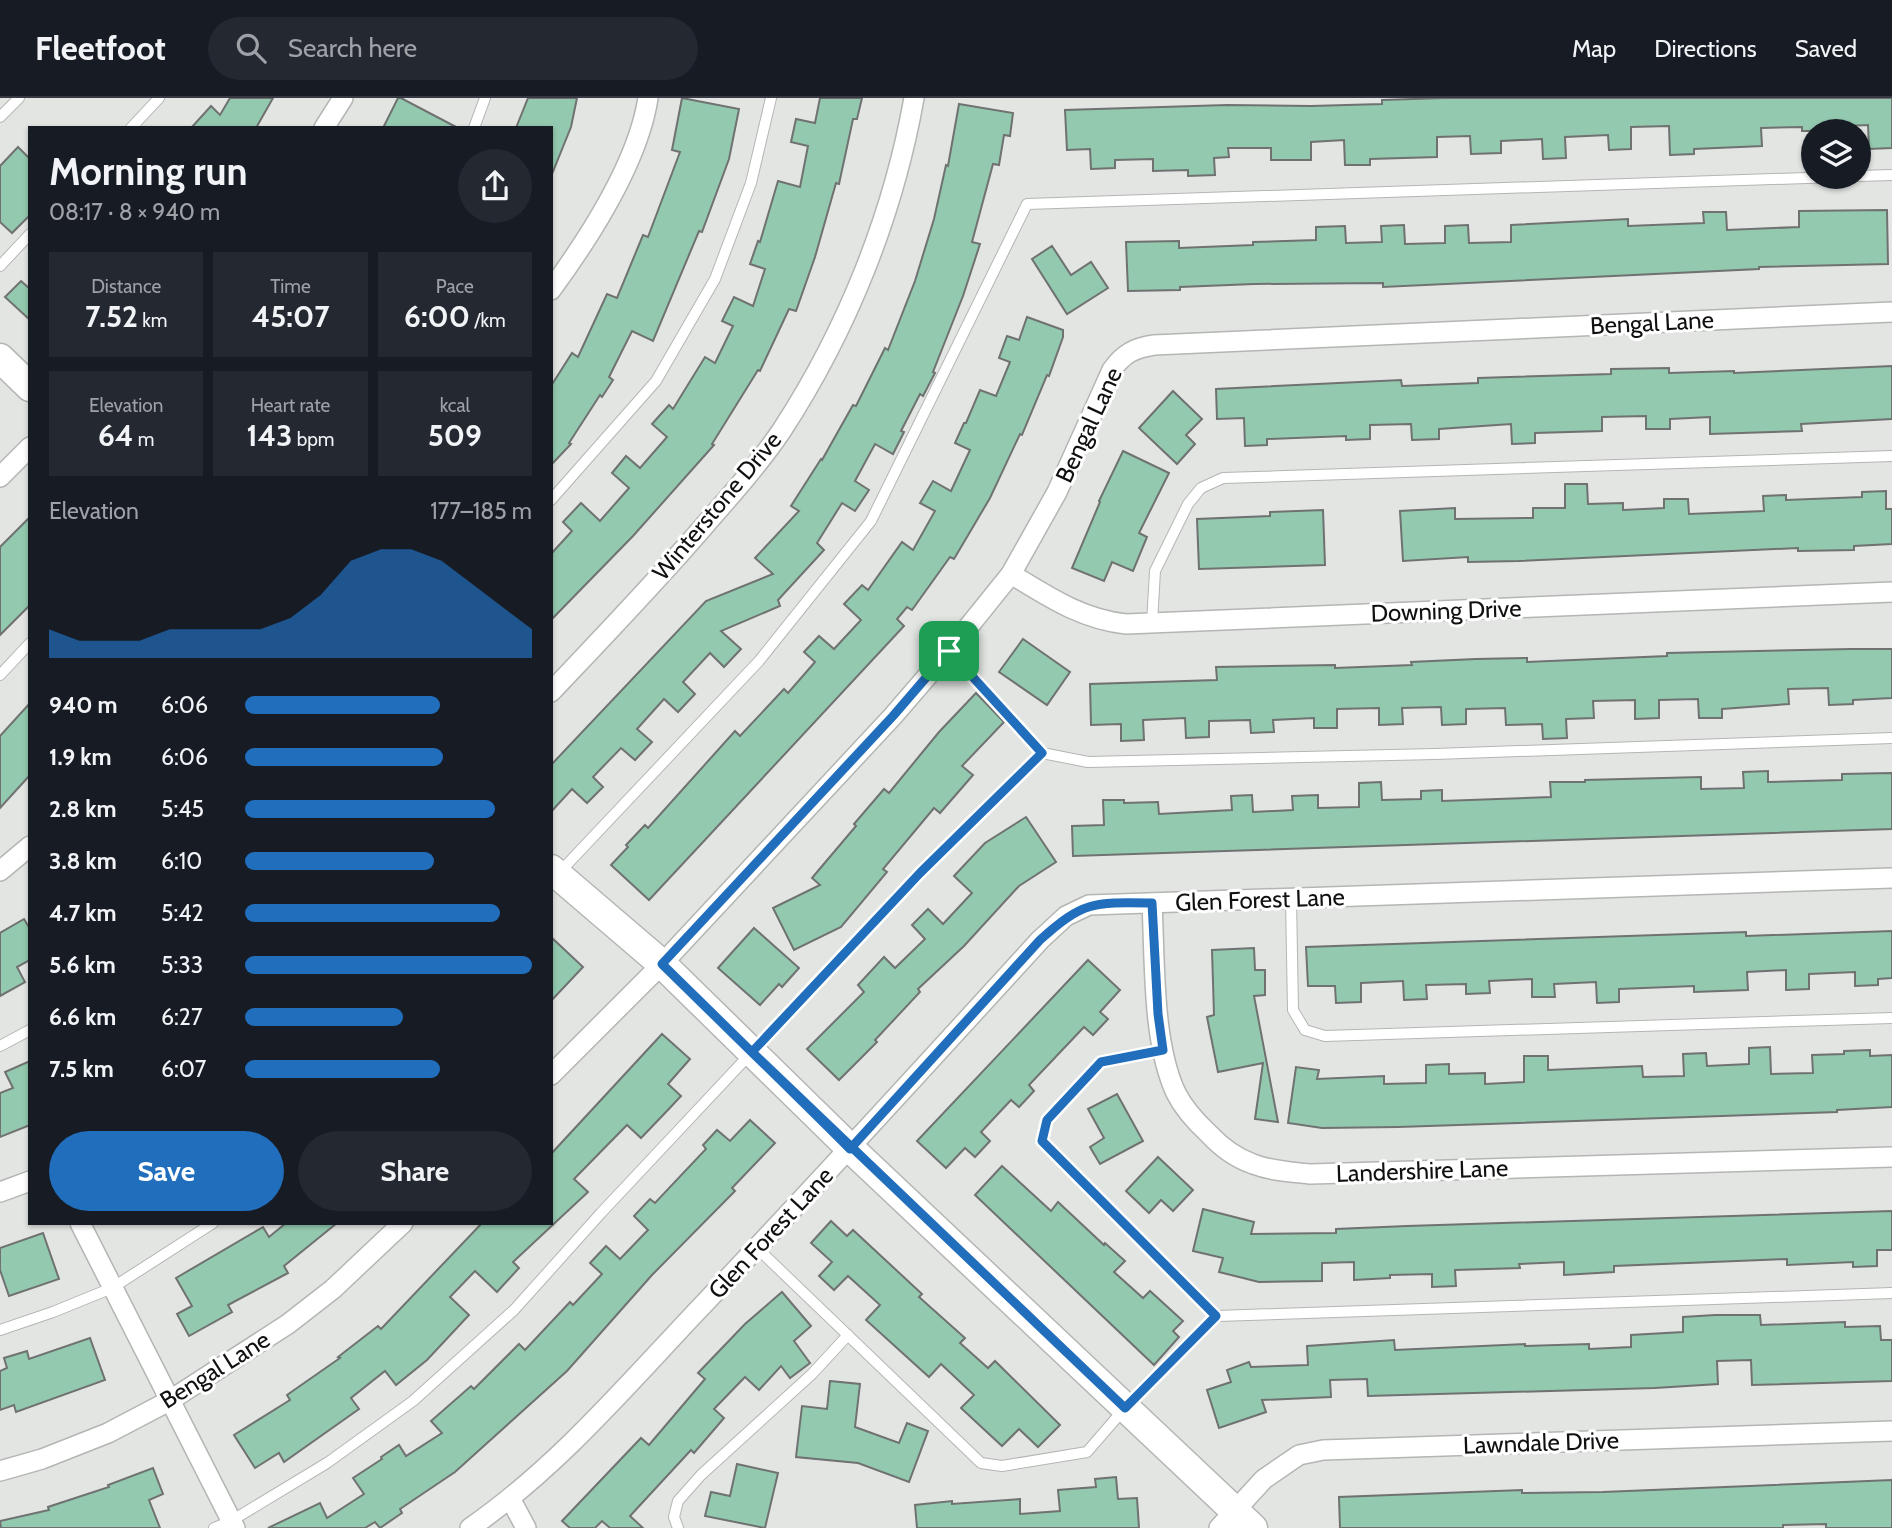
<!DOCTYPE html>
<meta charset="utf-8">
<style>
:root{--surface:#171b24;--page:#242831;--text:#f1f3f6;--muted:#9ea1a6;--line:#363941;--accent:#216ebd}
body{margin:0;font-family:Cabin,sans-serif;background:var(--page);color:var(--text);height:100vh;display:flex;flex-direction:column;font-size:26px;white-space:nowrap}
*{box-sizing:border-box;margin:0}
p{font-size:23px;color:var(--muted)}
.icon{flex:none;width:38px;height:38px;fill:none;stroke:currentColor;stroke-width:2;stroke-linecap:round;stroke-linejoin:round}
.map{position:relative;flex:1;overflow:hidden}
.side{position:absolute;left:28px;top:28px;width:525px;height:1099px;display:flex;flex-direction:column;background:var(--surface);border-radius:0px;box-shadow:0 2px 5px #0004}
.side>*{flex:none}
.buttons{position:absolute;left:1801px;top:21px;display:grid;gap:14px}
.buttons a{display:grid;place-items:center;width:70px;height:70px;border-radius:50%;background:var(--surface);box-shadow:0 2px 5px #0004;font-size:35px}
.pin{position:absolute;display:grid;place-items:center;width:60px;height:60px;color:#fff;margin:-30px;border-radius:14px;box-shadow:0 4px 10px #0006}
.round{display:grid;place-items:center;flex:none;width:74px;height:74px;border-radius:37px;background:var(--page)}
.head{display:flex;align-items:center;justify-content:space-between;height:119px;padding:0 21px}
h1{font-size:38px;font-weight:700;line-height:52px}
.stats{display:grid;grid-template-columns:repeat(3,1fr);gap:10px;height:119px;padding:7px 21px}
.stats div{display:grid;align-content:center;border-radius:0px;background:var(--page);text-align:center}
.stats b{font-size:30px;font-weight:700}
.stats small{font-size:19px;font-weight:400}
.stats p{font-size:19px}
.chart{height:196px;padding:14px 21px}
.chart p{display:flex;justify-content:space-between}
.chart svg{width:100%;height:126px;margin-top:7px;fill:var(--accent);opacity:.7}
.cta{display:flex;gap:14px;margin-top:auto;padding:14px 21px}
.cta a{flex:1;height:80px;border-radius:42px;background:var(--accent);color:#fff;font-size:28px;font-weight:700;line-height:80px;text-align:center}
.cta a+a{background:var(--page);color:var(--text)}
ul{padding:0 21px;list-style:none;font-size:23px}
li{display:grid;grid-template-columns:112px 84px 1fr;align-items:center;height:52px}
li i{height:18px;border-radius:9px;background:var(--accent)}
header{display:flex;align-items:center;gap:42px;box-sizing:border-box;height:98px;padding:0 35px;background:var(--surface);border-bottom:2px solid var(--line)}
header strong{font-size:33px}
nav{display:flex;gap:38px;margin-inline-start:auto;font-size:24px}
.search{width:490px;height:63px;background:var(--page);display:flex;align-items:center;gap:18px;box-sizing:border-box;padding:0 24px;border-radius:38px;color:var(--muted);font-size:26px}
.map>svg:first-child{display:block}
.building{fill:#93caaf;stroke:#6f7271;stroke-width:2}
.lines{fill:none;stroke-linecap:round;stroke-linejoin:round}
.lane-casing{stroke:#b4b6b3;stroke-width:12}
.street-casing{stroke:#b4b6b3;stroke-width:22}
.secondary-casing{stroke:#b4b6b3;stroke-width:31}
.lane{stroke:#fff;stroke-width:10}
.street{stroke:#fff;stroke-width:19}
.secondary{stroke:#fff;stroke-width:28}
.route-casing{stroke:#fff;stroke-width:14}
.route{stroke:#216ebd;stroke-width:9}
.labels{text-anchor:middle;stroke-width:6;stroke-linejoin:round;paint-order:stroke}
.street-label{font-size:24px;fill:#0f100f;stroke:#fff}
</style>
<header>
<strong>Fleetfoot</strong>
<div class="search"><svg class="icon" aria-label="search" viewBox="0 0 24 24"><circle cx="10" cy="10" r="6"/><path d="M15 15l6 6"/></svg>Search here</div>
<nav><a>Map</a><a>Directions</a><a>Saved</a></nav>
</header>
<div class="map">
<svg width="1892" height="1430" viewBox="0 0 1892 1430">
<rect width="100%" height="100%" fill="#e2e5e2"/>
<!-- building -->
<g class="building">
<polygon points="230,0 273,0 256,30 191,30 211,8 220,17"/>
<polygon points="398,0 401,0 458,30 383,30"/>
<polygon points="528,0 577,0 571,29 552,76 551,30 516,30"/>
<polygon points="682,0 739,11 729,61 702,134 699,133 653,243 632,233 609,279 613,282 602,299 600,297 569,345 571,346 551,367 551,288 572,255 578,259 607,196 617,200 643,137 648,139 680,54 672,52"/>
<polygon points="820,0 862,0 857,21 853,21 839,86 836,85 815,159 796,213 789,211 760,273 758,272 712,346 714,347 633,438 551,522 551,456 572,433 563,424 581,405 600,423 629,390 612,375 626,358 640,370 667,339 652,326 669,307 673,311 705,259 715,265 733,228 722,223 734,199 753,208 765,171 750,166 758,143 760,144 778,83 800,89 808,48 791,44 796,21 815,25"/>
<polygon points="1444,0 1892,0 1892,50 1869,51 1868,27 1824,29 1824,33 1802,33 1802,29 1761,30 1762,48 1694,51 1694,56 1670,57 1669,28 1631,29 1631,51 1609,52 1608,37 1565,39 1566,60 1543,61 1542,41 1501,43 1501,55 1471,56 1470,38 1437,39 1437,59 1370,61 1370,67 1345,67 1344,42 1311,44 1311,62 1271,62 1271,50 1228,50 1229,59 1214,60 1215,77 1188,78 1188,72 1153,73 1153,61 1115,62 1115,70 1091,71 1090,51 1067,52 1065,12 1227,7 1311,8 1382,6 1382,2"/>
<polygon points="959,6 1013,15 1010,38 1004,37 999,67 993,66 972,144 980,146 963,198 933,274 935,275 923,298 920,296 901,333 904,334 893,356 875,346 855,383 869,392 855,413 842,405 817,445 824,452 778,502 780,508 721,533 741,551 724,569 710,555 683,584 695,596 678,614 664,601 637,631 652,644 635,662 621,650 593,679 603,689 587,705 572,691 551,714 551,667 706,503 773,476 755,460 799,413 791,408 821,361 822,362 853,307 856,308 885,250 888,252 915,183 934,121 946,67 948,68"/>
<polygon points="18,49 30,61 30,117 12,135 0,124 0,68"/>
<polygon points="1887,112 1888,166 1759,169 1759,171 1383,189 1383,185 1254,186 1180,189 1180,192 1128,193 1126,144 1179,143 1179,150 1253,147 1253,144 1316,142 1316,129 1345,128 1346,145 1382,144 1381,128 1404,127 1405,146 1445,145 1445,128 1468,127 1469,145 1511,144 1511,127 1628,121 1628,128 1704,125 1703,114 1726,114 1727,132 1799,129 1799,113"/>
<polygon points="1052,148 1071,177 1091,164 1108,190 1067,216 1032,161"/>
<polygon points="21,183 30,191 30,222 5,199"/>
<polygon points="1027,219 1063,232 1063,239 1049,278 1047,277 1022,337 1020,336 990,400 954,461 950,459 912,512 907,509 897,521 904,528 649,802 611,767 628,749 626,747 645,727 648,730 735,633 740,638 784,591 788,595 815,564 804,554 819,538 834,551 861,522 844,506 862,487 868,492 902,444 913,452 935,413 920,405 933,383 951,393 970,352 955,345 964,325 966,325 980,292 996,298 1010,264 999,260 1007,238 1019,242"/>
<polygon points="1892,268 1892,321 1801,326 1802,333 1710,336 1710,319 1670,321 1670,331 1646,331 1646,318 1602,319 1602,333 1535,335 1535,345 1512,346 1511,326 1439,331 1439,341 1412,342 1411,326 1370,327 1370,341 1346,342 1346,338 1267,341 1267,347 1245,348 1244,320 1217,321 1216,291 1401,282 1402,288 1478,285 1478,280 1611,276 1611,271 1669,270 1669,275 1734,273 1734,275"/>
<polygon points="1173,293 1202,321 1186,337 1195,346 1177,366 1139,330"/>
<polygon points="1123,353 1169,375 1139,435 1147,439 1133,473 1112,464 1104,483 1072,470 1100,404 1099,403"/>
<polygon points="1565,386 1587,386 1588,406 1623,405 1623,412 1664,410 1664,401 1688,401 1689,416 1764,413 1763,398 1786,397 1786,402 1862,399 1862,394 1886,393 1886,411 1892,411 1892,446 1854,448 1854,452 1798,453 1798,450 1519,463 1468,464 1468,459 1403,463 1400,413 1455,410 1455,421 1533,420 1533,410 1565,410"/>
<polygon points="1323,412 1325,467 1199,471 1197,421 1270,418 1270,414"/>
<polygon points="30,419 30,507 0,537 0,449"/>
<polygon points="1023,541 1070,574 1047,607 999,574"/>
<polygon points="1851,551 1892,551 1892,600 1853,602 1853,606 1829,607 1828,590 1788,591 1789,606 1722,611 1722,620 1699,620 1698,601 1659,602 1659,620 1635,621 1635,602 1593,603 1594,620 1566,621 1567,640 1543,641 1542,626 1506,627 1505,610 1466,611 1466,626 1442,627 1441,609 1402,610 1403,626 1379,627 1379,610 1337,611 1337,630 1314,630 1314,620 1273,622 1274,634 1251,635 1250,622 1209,623 1209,639 1186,640 1185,620 1143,622 1144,642 1121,643 1121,626 1091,627 1090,586 1217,582 1216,569 1335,567 1335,570 1412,567 1411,564 1476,561 1527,560 1527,564 1667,558 1667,555"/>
<polygon points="976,595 1004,624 962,668 973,677 940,715 934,710 883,771 887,774 841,829 794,852 773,810 820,787 812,780 856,728 854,726 884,691 889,695 939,634"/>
<polygon points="30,605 30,677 0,710 0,638"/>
<polygon points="1768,673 1768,684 1842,682 1842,676 1892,675 1892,731 1073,758 1072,728 1104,727 1103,702 1124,702 1124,705 1158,704 1159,716 1232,712 1231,698 1252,697 1253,714 1293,712 1292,698 1318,697 1318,710 1359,709 1359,685 1381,684 1382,702 1421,701 1421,693 1442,692 1442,703 1551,699 1550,684 1585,684 1585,682 1701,679 1701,691 1744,690 1743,674"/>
<polygon points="1026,719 1056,764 1019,788 964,848 918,891 920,894 875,942 877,944 839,982 807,951 864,894 858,887 884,859 895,870 925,841 912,827 928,811 943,826 972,795 954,778 985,745"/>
<polygon points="24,821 30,831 30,862 17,869 25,884 0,898 0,835"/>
<polygon points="754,830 799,870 782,889 779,886 760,907 718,870"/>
<polygon points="1892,833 1892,880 1878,881 1878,887 1855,888 1855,874 1809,876 1809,891 1786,892 1786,872 1747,874 1748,892 1694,894 1694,888 1619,891 1619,904 1597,905 1596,884 1554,886 1555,899 1532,899 1532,881 1489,883 1490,895 1466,896 1466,886 1426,887 1427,901 1404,902 1403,883 1361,885 1361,904 1336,905 1335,888 1308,888 1306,849 1746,834 1746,838"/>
<polygon points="551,839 583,869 551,903"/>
<polygon points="1254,850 1255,872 1265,872 1265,897 1254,898 1278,1024 1255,1021 1263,965 1218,974 1207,919 1214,917 1212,852"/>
<polygon points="1088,862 1120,892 1100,914 1108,921 1093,937 1084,929 1029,987 1034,993 1019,1009 1011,1002 981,1034 990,1043 975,1059 965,1050 946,1070 917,1043"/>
<polygon points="662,936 690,961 668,986 681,998 666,1014 641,1040 627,1027 574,1081 588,1094 513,1164 519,1170 497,1194 475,1173 450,1199 469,1217 427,1262 396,1287 385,1273 351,1300 359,1311 284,1364 279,1355 255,1370 234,1337 290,1302 287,1297 340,1260 338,1259 378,1228 381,1231 482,1125 551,1125 551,1056"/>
<polygon points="1770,949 1771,976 1813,975 1812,957 1844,956 1844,953 1870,952 1870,958 1892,957 1892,1009 1837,1012 1837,1014 1398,1029 1322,1030 1288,1025 1296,969 1319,972 1317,981 1384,978 1384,986 1426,985 1426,967 1449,966 1449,976 1485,975 1485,986 1524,984 1524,958 1548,958 1548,972 1642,968 1643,979 1684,978 1683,956 1706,955 1707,968 1749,966 1749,950"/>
<polygon points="30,963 30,1027 0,1039 0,995 13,990 5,974"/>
<polygon points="1117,996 1143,1043 1100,1066 1090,1049 1104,1040 1088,1011"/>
<polygon points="750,1022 775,1045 732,1090 735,1093 652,1177 567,1273 455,1374 400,1411 402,1415 380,1430 375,1424 365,1430 268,1430 320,1405 327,1420 364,1396 353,1380 382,1361 381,1359 399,1347 406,1358 442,1335 431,1323 471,1288 474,1291 519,1246 525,1252 570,1204 573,1207 602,1176 590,1165 606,1148 620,1161 648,1132 634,1118 650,1101 655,1105 706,1051 703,1047 717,1032 730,1043"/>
<polygon points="1158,1059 1193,1092 1173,1113 1161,1102 1149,1115 1126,1093"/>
<polygon points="1002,1068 1051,1113 1058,1104 1104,1147 1105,1145 1125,1163 1114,1174 1143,1200 1150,1193 1183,1223 1173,1233 1179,1239 1154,1267 975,1097"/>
<polygon points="1203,1111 1254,1124 1251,1136 1336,1135 1336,1131 1407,1128 1892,1113 1892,1152 1877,1152 1877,1168 1853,1169 1853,1164 1787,1167 1787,1161 1614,1168 1614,1174 1564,1177 1564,1164 1519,1166 1520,1170 1455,1172 1456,1188 1432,1189 1432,1176 1390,1177 1390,1180 1354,1182 1354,1164 1322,1165 1322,1183 1259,1184 1219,1174 1223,1160 1193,1153"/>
<polygon points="831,1123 847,1138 853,1132 922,1196 919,1199 965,1240 960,1245 988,1270 995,1263 1060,1327 1038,1349 1019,1331 1002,1348 961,1310 974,1297 941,1266 929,1279 866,1222 880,1207 848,1178 834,1192 819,1178 832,1164 811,1145"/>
<polygon points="286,1125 337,1125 284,1168 288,1175 228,1207 232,1214 189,1238 177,1216 192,1208 176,1180 263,1129 269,1139"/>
<polygon points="43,1135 59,1181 9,1198 0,1172 0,1150"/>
<polygon points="782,1194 811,1228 794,1243 810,1265 790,1280 781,1268 759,1292 745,1279 714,1311 724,1320 694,1355 691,1352 630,1418 643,1430 610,1430 602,1423 595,1430 570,1430 562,1423 641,1340 649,1347 705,1281 698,1275 745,1226"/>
<polygon points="1715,1217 1760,1217 1761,1227 1845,1224 1845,1229 1880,1228 1881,1242 1892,1242 1892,1283 1752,1287 1751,1262 1717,1263 1718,1286 1655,1290 1368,1298 1367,1281 1330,1282 1331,1299 1262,1302 1266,1314 1219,1330 1207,1292 1231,1284 1227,1272 1249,1264 1251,1269 1308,1267 1307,1248 1394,1242 1395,1252 1525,1246 1525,1248 1589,1246 1589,1251 1631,1249 1631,1237 1683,1234 1683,1219"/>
<polygon points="90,1240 105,1282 16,1314 14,1307 0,1312 0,1273 7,1270 4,1260 27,1253 29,1261"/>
<polygon points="830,1283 860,1286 855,1329 899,1345 907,1325 928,1333 909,1384 858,1365 796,1359 802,1308 827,1311"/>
<polygon points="737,1366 778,1375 765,1430 705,1418 711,1394 730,1398"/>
<polygon points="153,1370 163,1396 149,1402 160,1430 1,1430 0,1423 49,1412 48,1409 109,1389 108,1387"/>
<polygon points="1116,1379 1118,1401 1137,1400 1139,1430 917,1430 915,1407 952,1403 952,1406 1020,1401 1020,1416 1060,1413 1058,1392 1096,1389 1095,1381"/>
<polygon points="1892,1382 1892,1430 1826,1430 1826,1426 1783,1427 1783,1430 1340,1430 1339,1399 1522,1392 1522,1395 1603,1394"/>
</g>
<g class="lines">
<defs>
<g id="lane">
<polyline points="0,19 19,0"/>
<polyline points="131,30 159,0"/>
<polyline points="474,30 485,0"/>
<polyline points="1858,78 1892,77"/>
<polyline points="0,168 30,136"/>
<polyline points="551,402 656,283 715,181 751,85 771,0"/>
<polyline points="1152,525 1155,473 1188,406 1201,390 1223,380 1892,358"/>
<polyline points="949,553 1042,655"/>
<polyline points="0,577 30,545"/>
<polyline points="558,776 759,563 871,423 1027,106 1835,79"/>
<polyline points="1291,801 1293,912 1305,932 1325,938 1892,920"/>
<polyline points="0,948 30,932"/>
<polyline points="1163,952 1101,964 1047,1022 1042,1043 1217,1218"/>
<polyline points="757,1150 981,1365 1002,1368 1087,1354 1125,1310 1217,1218 1892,1195"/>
<polyline points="0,1232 53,1214 112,1190 213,1125"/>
<polyline points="214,1430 231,1423 327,1365 413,1303 514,1212 601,1115 920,775 1042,655 1088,664 1435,656 1892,640"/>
<polyline points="678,1430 674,1419 678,1403 701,1377 812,1276 848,1237"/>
</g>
<g id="street">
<polyline points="324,30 343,0"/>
<path d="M551 192C589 140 638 65 648 0"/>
<polyline points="0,379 30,349"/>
<path d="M1011 476C1049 499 1081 521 1126 526L1892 494"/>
<path d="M551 594C603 539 656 484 705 427 732 396 759 366 782 332 847 232 893 118 914 0"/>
<polyline points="0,773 30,748"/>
<path d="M1152 805C1155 862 1152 944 1176 995 1184 1011 1196 1024 1209 1036 1221 1049 1236 1060 1253 1066 1271 1073 1291 1074 1310 1076L1892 1059"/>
<path d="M551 977 662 866 893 618 949 553 1011 476 1057 394 1112 272C1123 256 1134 250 1154 247L1892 214"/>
<polyline points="0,1094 30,1083"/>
<polyline points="80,1125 235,1430"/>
<polyline points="0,1373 42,1361 108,1335 169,1303 288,1226 333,1191 403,1125"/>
<polyline points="511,1402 526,1430"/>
<path d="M470 1430C558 1369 626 1288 699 1211 814 1090 927 966 1040 842L1066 818 1089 807 1892 780"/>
<polyline points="1219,1430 1264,1381 1299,1357 1323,1352 1892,1333"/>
</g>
<g id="secondary">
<polyline points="0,260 30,289"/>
<polyline points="551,771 662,866 851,1051 1253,1430"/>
</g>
</defs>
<!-- lane casing -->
<use href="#lane" class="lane-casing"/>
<!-- street casing -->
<use href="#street" class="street-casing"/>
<!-- secondary casing -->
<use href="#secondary" class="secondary-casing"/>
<!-- lane -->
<use href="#lane" class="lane"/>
<!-- street -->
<use href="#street" class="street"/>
<!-- secondary -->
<use href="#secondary" class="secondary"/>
</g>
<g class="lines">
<defs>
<path id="route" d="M949 553 893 618 662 866C725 928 788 989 850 1051L1040 842C1083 803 1094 804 1152 805L1158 916 1163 952 1101 964 1047 1022 1042 1043 1216 1218 1125 1310 752 954 920 775 1042 655 949 553"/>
</defs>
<!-- route casing -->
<use href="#route" class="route-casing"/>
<!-- route -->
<use href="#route" class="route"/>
</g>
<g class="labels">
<!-- street labels -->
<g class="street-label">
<text transform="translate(1652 225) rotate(-3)" y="8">Bengal Lane</text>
<text transform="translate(1089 327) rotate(-65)" y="8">Bengal Lane</text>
<text transform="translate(717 408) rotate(-50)" y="8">Winterstone Drive</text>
<text transform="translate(1446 513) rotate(-2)" y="8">Downing Drive</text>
<text transform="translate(1260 802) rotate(-2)" y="8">Glen Forest Lane</text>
<text transform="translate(1422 1073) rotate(-2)" y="8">Landershire Lane</text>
<text transform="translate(771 1135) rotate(-47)" y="8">Glen Forest Lane</text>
<text transform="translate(215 1272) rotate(-32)" y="8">Bengal Lane</text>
<text transform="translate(1541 1345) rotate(-2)" y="8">Lawndale Drive</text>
</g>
</g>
</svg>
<div class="buttons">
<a><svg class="icon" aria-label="layers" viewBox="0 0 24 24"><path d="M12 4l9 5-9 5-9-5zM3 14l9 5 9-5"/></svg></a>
</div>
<div class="pin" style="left:949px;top:553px;background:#1e9e55"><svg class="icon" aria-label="arrive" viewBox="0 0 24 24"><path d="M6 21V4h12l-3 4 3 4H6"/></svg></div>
<section class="side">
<div class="head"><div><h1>Morning run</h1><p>08:17 · 8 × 940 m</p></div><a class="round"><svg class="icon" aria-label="share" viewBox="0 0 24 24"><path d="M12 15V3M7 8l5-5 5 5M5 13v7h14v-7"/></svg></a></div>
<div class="stats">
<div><p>Distance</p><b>7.52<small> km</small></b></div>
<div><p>Time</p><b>45:07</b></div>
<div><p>Pace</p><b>6:00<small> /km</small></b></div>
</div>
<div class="stats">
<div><p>Elevation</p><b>64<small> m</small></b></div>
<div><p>Heart rate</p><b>143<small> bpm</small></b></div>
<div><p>kcal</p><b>509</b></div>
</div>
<div class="chart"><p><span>Elevation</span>177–185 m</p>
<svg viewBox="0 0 160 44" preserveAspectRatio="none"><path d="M0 44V34L10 38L20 38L30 38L40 34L50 34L60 34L70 34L80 30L90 22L100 10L110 6L120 6L130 10L140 18L150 26L160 34V44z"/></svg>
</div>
<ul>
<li><b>940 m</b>6:06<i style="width:68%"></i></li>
<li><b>1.9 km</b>6:06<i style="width:69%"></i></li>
<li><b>2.8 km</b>5:45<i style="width:87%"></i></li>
<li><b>3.8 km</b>6:10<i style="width:66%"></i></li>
<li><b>4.7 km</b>5:42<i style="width:89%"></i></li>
<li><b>5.6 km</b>5:33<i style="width:100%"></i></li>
<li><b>6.6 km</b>6:27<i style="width:55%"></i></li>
<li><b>7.5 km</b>6:07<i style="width:68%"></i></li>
</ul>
<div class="cta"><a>Save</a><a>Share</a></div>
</section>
</div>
